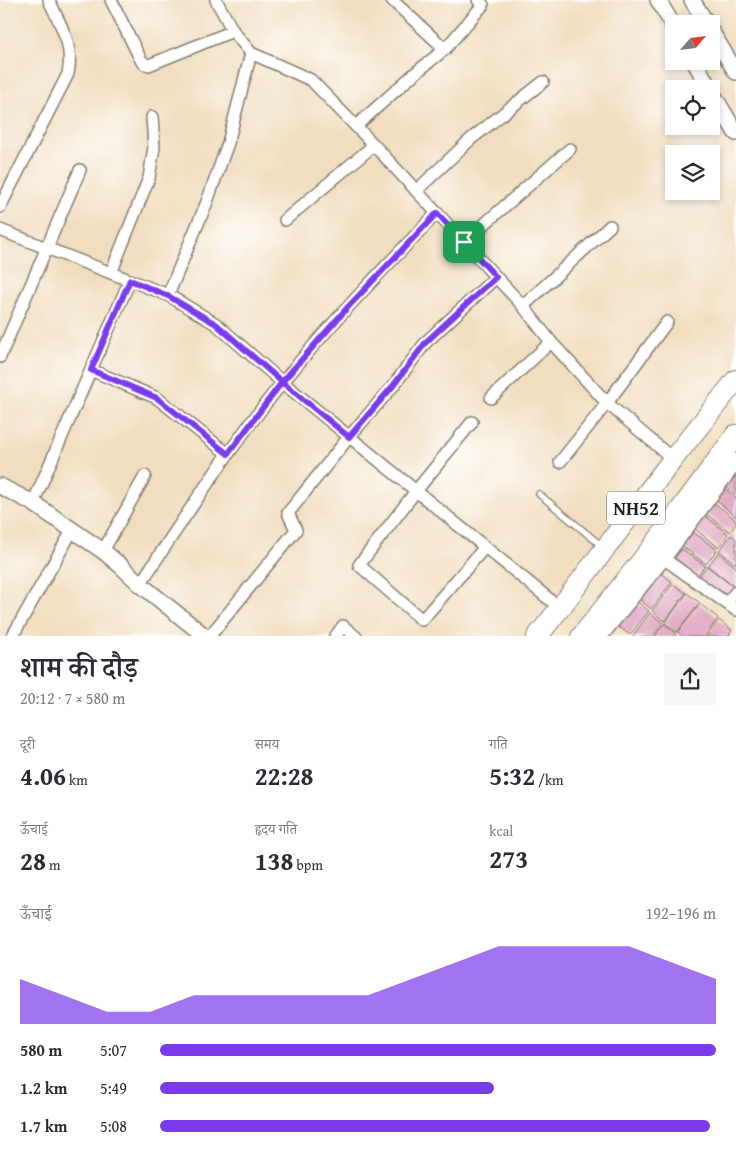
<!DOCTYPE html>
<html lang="hi">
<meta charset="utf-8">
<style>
:root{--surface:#fff;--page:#f7f7f7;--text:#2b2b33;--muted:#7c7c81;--accent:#7c3aed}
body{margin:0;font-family:"Gentium Book Plus","Noto Serif Devanagari",serif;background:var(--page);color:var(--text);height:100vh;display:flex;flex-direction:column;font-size:19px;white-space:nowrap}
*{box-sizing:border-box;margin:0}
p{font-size:16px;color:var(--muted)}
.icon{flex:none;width:28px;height:28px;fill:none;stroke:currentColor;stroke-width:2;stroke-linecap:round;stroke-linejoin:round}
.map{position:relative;height:636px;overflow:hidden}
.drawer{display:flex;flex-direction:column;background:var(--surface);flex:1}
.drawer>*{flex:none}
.needle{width:32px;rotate:62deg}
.fabs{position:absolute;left:665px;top:15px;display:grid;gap:10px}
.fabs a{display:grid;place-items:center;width:55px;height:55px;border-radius:0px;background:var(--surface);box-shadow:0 2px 8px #0003;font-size:25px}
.pin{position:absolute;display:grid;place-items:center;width:42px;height:42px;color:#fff;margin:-21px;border-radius:10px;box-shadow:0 2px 8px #0006}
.round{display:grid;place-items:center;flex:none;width:52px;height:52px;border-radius:0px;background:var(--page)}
.overview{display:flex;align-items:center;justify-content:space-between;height:85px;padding:0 20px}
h1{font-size:28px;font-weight:600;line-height:38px}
.stats{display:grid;grid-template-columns:repeat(3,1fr);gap:8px;height:85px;padding:5px 20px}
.stats div{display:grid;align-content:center}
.stats b{font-size:25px;font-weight:600}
.stats small{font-size:14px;font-weight:400}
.stats p{font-size:14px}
.chart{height:140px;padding:10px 20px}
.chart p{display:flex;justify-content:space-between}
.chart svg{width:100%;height:90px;margin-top:5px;fill:var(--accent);opacity:.7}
ul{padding:0 20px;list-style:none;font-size:16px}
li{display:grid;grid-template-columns:80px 60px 1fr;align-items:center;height:38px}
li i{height:12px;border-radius:6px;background:var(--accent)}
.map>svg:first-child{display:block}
.building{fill:#dea1bf}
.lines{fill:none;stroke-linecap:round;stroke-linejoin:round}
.service-casing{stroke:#867d6e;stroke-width:8}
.minor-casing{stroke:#867d6e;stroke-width:14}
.tertiary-casing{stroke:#867d6e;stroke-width:18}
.trunk-casing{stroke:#867d6e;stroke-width:22}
.service{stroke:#fff;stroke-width:5.5}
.minor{stroke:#fff;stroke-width:11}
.tertiary{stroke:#fff;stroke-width:15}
.trunk{stroke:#fff;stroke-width:20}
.route-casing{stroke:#fff;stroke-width:10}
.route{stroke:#7c3aed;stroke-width:6}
.labels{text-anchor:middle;stroke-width:4.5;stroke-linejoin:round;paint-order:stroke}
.shield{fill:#fff;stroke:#606060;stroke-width:1}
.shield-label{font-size:19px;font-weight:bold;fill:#1c1c1c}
</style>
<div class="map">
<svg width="736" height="637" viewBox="0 0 736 637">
<rect width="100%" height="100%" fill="#fff"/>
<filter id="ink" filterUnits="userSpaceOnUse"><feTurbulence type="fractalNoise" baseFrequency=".02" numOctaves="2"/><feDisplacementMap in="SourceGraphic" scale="10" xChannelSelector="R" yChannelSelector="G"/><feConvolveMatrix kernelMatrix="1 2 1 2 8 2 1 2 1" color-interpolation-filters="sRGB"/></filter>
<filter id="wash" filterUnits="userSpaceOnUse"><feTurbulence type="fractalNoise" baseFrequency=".0096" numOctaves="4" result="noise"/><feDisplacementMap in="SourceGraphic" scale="20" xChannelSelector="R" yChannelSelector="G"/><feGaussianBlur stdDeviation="1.12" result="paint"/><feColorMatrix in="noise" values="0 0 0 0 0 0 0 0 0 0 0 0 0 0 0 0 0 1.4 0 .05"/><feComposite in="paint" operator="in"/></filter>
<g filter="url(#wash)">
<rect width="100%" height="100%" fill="#f1dec0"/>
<g id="blocks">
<!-- building -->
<g class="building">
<polygon points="731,472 736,477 736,495 722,483"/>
<polygon points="723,487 736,498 736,517 714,498"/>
<polygon points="713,502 736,520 736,524 730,532 705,513"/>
<polygon points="704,515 728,534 718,547 694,528"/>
<polygon points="693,532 717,550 706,564 682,546"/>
<polygon points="731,535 736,539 736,564 719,551"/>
<polygon points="682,549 705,566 697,575 675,558"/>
<polygon points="718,553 736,567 736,588 708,566"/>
<polygon points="707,566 736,589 727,600 698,577"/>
<polygon points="659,571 672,582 651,609 638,598"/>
<polygon points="673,584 686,593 665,621 652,611"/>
<polygon points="687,593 700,603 677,632 665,623"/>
<polygon points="635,600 649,611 630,635 616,625"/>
<polygon points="700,604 718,618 704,637 683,637 678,632"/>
<polygon points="650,613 663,623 653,637 632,637"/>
<polygon points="719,620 732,630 728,637 706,637"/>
<polygon points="664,624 676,633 675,637 655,637"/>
</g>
</g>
</g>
<g filter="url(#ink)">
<use href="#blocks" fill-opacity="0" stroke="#867d6e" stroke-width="1"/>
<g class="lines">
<defs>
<polyline id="service" points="539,494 603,547"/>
<g id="minor">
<polyline points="111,0 141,60 145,64 149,65 233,31"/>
<polyline points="216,0 233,31 251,53 311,80 374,145 496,277 523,306 551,342 607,403 673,459"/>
<polyline points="392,0 445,49"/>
<polyline points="356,126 413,75 445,49 483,5 478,0"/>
<polyline points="416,191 471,139 543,82"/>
<path d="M0 207 68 74C74 44 61 27 49 0"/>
<polyline points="285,220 374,145"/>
<polyline points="0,230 168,295 216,324 282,382 560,608"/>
<polyline points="464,242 570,149"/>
<polyline points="111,273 149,178 154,147 152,117"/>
<polyline points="168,295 207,202 228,143 251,53"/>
<polyline points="523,306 610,226"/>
<polyline points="0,357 80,170"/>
<polyline points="91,370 157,398 228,454"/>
<polyline points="491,398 551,342"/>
<polyline points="472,422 416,491 359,565 422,620 485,547"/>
<polyline points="560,462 607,403 667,322"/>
<polyline points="33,503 130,280"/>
<polyline points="103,551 145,476"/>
<polyline points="663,558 736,610"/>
<path d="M140 584C186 516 230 446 283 382 331 323 384 268 437 213"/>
<polyline points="727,602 736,592"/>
<polyline points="12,637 73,529"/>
<polyline points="209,637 296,530 288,513 349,437 393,386 426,342 496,277"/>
<polyline points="335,637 343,626 356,637"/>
</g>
<g id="tertiary">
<polyline points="658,0 674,27"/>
<polyline points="692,0 707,24"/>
<polyline points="711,31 736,72"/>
<polyline points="694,61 710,89"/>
<polyline points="711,91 736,133"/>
<polyline points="0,486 33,503 103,551 121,566 140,584 206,637"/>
<polyline points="599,637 663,558 736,461"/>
</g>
<g id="trunk">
<polyline points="537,637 560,608 673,459 736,380"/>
<polyline points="581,637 658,540 736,435"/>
</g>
</defs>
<!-- service casing -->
<use href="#service" class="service-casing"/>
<!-- minor casing -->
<use href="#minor" class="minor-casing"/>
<!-- tertiary casing -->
<use href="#tertiary" class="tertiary-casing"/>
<!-- trunk casing -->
<use href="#trunk" class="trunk-casing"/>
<!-- service -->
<use href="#service" class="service"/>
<!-- minor -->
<use href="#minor" class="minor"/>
<!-- tertiary -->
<use href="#tertiary" class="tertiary"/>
<!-- trunk -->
<use href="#trunk" class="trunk"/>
</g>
</g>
<g class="lines" filter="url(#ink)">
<defs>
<polyline id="route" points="464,242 437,213 348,307 282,382 228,454 157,398 91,370 130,280 168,296 216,324 282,382 349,437 393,386 426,342 496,277 464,242"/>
</defs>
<!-- route casing -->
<use href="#route" class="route-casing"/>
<!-- route -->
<use href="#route" class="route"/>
</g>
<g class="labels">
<!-- shield labels -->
<rect class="shield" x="607" y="491.5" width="58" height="33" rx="4"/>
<g class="shield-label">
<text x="636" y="515">NH52</text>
</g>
</g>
</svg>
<div class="fabs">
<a><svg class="needle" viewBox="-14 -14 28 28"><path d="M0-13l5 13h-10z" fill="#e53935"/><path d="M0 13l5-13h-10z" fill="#7c7c81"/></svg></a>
<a><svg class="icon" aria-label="locate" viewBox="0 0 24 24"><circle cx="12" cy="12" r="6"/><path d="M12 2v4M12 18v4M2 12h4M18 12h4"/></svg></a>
<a><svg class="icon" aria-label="layers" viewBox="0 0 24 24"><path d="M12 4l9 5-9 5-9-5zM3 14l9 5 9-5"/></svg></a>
</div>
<div class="pin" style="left:464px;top:242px;background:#1e9e55"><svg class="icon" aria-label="arrive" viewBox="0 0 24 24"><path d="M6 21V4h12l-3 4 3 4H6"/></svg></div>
</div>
<section class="drawer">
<div class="overview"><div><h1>शाम की दौड़</h1><p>20:12 · 7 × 580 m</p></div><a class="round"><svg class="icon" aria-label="share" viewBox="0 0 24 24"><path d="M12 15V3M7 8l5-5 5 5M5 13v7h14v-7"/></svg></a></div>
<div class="stats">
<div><p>दूरी</p><b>4.06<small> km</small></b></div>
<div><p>समय</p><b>22:28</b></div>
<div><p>गति</p><b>5:32<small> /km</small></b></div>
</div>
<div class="stats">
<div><p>ऊँचाई</p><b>28<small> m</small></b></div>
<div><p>हृदय गति</p><b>138<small> bpm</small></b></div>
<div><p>kcal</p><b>273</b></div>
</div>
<div class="chart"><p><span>ऊँचाई</span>192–196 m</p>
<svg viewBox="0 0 160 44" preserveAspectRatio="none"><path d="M0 44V22L10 30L20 38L30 38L40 30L50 30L60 30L70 30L80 30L90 22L100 14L110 6L120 6L130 6L140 6L150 14L160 22V44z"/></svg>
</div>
<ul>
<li><b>580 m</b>5:07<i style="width:100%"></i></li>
<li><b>1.2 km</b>5:49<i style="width:60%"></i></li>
<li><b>1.7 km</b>5:08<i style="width:99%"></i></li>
</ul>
</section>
